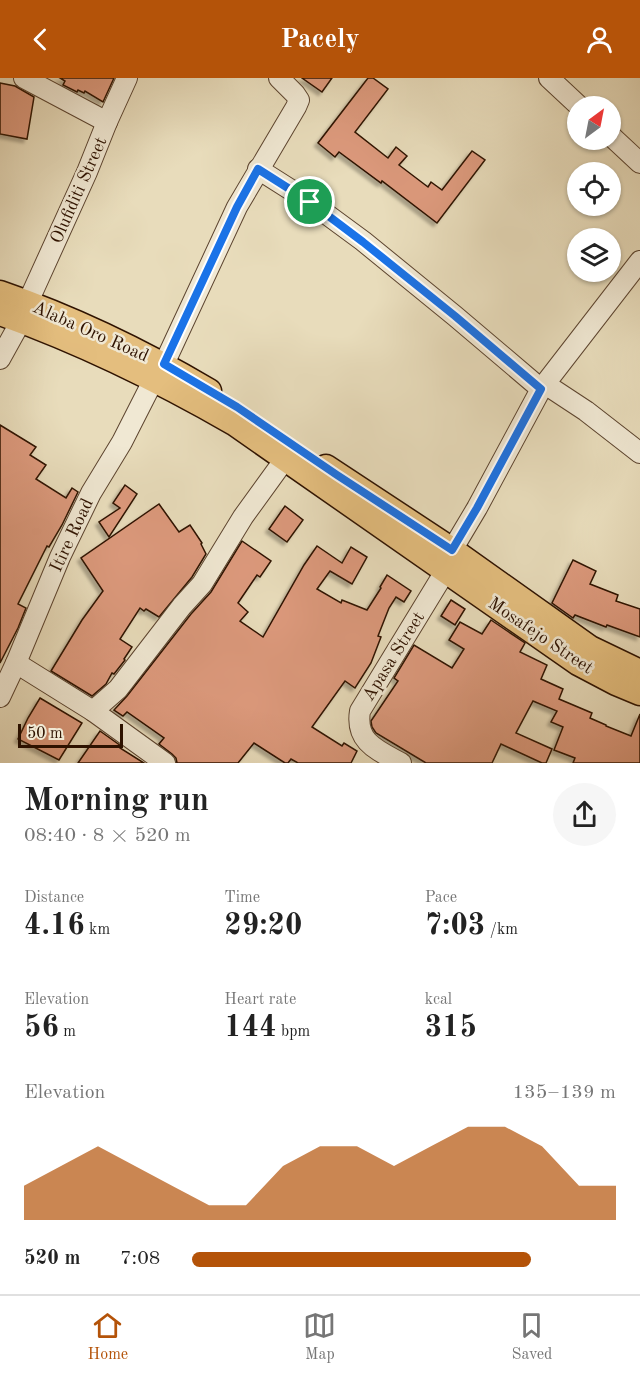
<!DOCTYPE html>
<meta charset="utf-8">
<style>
:root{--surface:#fff;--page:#f6f6f6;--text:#222;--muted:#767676;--line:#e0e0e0;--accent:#b45309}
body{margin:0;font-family:"Old Standard TT",serif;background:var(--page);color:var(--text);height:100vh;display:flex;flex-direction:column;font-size:22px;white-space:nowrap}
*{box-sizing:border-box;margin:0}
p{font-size:20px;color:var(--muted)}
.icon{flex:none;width:33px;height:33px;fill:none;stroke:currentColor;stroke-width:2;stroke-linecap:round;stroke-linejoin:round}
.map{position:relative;height:685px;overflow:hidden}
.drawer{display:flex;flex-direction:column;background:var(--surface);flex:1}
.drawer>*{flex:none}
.needle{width:39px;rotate:32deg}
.fabs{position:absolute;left:567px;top:18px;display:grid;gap:12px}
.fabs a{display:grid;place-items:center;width:54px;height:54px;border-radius:50%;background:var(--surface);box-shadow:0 2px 4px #0004;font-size:30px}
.scale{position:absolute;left:18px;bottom:15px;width:105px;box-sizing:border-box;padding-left:6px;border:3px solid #2e1200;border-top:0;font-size:16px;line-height:21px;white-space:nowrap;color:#2e1200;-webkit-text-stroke:4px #f0e8d3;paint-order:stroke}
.pin{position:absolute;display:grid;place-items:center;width:51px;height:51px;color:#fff;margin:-26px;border:3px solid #fff;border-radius:50%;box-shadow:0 2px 6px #0007}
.round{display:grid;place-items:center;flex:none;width:63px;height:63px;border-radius:32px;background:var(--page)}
.headline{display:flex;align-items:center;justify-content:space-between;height:102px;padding:0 24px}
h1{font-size:33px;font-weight:700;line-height:45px}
.stats{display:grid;grid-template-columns:repeat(3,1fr);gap:9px;height:102px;padding:6px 24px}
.stats div{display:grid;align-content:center}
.stats b{font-size:30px;font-weight:700}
.stats small{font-size:16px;font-weight:400}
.stats p{font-size:16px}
.chart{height:168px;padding:12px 24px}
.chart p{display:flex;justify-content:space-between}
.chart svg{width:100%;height:108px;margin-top:6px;fill:var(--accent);opacity:.7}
ul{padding:0 24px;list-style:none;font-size:20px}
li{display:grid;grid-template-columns:96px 72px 1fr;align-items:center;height:45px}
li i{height:15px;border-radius:8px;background:var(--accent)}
header{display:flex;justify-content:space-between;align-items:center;height:78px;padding:0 24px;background:var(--accent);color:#fff;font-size:27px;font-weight:700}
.dock{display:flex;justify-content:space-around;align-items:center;height:84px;border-top:2px solid var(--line);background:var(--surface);font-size:16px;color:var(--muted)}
.dock a{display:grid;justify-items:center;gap:3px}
.dock .selected{color:var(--accent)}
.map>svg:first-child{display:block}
.building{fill:#dc997c;stroke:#2e1200;stroke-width:1.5;filter:url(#shadow)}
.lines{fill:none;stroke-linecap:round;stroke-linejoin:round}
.minor-casing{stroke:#5c442f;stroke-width:22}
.major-casing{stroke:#2e1200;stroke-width:27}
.minor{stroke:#f0e8d3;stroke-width:20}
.major{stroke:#e4be7e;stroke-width:24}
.route-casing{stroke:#fff;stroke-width:12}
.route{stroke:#1a73e8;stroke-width:8}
.labels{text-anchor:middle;stroke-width:5;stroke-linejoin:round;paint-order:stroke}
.street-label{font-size:18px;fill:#2e1200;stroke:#f0e8d3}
</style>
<header><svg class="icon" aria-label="back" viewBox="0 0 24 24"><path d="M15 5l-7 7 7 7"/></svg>Pacely<svg class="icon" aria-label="person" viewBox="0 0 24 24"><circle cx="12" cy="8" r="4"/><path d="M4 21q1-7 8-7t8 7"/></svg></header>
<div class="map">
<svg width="640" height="685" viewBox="0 0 640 685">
<defs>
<filter id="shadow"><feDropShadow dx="-3.5" dy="3.5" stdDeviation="1.5" flood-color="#0004"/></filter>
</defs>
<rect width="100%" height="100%" fill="#e8dcbb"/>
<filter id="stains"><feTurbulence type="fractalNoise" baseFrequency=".00333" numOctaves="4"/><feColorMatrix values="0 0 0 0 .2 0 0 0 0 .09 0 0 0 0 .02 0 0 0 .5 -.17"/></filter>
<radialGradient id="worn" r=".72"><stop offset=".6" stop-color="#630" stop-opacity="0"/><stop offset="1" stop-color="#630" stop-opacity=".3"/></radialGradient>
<!-- building -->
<g class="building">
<polygon points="60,0 114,0 103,24 85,13 84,15 78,12 77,14 63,7 65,3"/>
<polygon points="302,0 332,0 322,14"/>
<polygon points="368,0 373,0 388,11 355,54 388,80 396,69 407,78 399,87 428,109 431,104 442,112 472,73 485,82 437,145 382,103 381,105 339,74 335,79 318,65"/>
<polygon points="0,5 15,8 34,19 27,61 0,56"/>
<polygon points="0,347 36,369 30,377 46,387 36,401 66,420 72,410 78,414 62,447 49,469 47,468 18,526 26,530 18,550 0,585"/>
<polygon points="125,407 137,416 109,459 99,444 120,430 113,425"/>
<polygon points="159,426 179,454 190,447 202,465 201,466 206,476 192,499 159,539 146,531 144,533 140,530 120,561 132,569 124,581 125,582 114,596 112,595 106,606 92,618 51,593 82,542 103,513 81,480"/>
<polygon points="285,428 303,442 287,464 269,451"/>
<polygon points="242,463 271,483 260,499 257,497 238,525 248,534 240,543 263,559 304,487 317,468 342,485 351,469 367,479 352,506 330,493 317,511 341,525 342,522 367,532 381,510 380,509 387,497 411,513 404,524 396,519 389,530 378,558 381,559 371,585 355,610 345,603 312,649 342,668 344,665 357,673 351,685 298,685 291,681 288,685 285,685 254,665 238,685 177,685 176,680 172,676 159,666 164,660 127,634 123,638 114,632 127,618 191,536 211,514"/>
<polygon points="573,482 596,493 590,506 618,517 616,523 640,531 640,559 607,547 606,549 575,537 573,540 552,525"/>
<polygon points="451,522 465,531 455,547 441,538"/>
<polygon points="491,542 525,565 520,574 547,587 541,601 563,611 559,621 592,635 590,640 606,647 606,648 631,658 640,636 640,685 573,685 575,680 554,672 563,649 551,644 557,633 533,623 516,655 552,671 546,685 542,685 501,666 492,685 426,685 376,655 372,649 371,643 398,603 394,600 414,567 452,590 464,571 449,562 460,544 482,556"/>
<polygon points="40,620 82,645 59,682 18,661 28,640"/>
<polygon points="100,653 121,668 120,670 144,685 78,685"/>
</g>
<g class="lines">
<defs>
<g id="minor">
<polyline points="24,0 107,44"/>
<polyline points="549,0 579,28"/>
<polyline points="610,57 640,85"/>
<polyline points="258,91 310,124 363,163 455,238 541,311"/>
<polyline points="28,224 87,94 107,44 127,0"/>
<polyline points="0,281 21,243"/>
<polyline points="164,286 237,129 296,29 299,22 295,16 279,0"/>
<polyline points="545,306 586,333 640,375"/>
<polyline points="452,472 477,430 541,311 640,183"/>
<polyline points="16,585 93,633 165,685"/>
<polyline points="0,619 16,585 60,479 91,415 122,364 154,301"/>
<polyline points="93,633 118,611 182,528 202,506 243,439 285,381"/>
<path d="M401 685C377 672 355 664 360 633L446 492"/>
</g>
<g id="major">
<path d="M0 215C73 240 143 274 209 313"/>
<path d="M0 235C82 264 159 302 234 345L578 585 616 605 640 615"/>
<polyline points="326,389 452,472 590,570 640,594"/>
</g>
</defs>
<!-- minor casing -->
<use href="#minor" class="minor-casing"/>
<!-- major casing -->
<use href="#major" class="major-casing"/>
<!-- minor -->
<use href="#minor" class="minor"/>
<!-- major -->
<use href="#major" class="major"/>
</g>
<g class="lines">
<defs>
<polygon id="route" points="258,91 310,124 363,164 455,238 541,311 477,430 452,472 337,397 237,329 164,286 237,129"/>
</defs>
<!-- route casing -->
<use href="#route" class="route-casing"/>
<!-- route -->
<use href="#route" class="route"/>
</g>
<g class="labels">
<!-- street labels -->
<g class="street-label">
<text transform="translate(78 112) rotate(-66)" y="6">Olufiditi Street</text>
<text transform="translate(91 253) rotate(24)" y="6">Alaba Oro Road</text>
<text transform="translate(71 457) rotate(-65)" y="6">Itire Road</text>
<text transform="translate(541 557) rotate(34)" y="6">Mosafejo Street</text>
<text transform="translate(393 578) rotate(-58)" y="6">Apasa Street</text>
</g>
</g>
<rect width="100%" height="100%" filter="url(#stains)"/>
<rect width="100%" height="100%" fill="url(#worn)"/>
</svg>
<div class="fabs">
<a><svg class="needle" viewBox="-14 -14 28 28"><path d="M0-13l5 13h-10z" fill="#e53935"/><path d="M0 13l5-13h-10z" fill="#767676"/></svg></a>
<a><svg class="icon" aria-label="locate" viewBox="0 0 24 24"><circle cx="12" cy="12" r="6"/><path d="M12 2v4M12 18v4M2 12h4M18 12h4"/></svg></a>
<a><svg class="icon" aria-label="layers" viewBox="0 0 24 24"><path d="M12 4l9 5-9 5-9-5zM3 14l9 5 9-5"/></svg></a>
</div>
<div class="scale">50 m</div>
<div class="pin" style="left:310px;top:124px;background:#1e9e55"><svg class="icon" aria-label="arrive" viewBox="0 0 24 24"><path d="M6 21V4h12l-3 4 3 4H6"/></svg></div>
</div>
<section class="drawer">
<div class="headline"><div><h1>Morning run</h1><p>08:40 · 8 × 520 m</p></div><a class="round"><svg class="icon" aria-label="share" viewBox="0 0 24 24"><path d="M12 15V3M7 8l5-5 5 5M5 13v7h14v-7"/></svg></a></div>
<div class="stats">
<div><p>Distance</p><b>4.16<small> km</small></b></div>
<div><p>Time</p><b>29:20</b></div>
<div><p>Pace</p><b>7:03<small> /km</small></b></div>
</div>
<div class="stats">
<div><p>Elevation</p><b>56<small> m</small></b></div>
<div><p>Heart rate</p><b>144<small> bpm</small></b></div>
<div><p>kcal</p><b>315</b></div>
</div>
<div class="chart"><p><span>Elevation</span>135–139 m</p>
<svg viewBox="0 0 160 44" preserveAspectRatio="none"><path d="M0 44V30L10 22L20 14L30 22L40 30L50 38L60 38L70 22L80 14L90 14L100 22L110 14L120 6L130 6L140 14L150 30L160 30V44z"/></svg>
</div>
<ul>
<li><b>520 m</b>7:08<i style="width:80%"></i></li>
</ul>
</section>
<nav class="dock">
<a class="selected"><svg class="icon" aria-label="home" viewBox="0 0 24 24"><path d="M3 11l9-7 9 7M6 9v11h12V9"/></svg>Home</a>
<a><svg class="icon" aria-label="map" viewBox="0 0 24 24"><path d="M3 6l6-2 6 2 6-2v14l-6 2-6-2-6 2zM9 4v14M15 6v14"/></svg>Map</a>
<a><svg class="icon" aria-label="saved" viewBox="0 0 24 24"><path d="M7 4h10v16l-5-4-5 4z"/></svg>Saved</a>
</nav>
